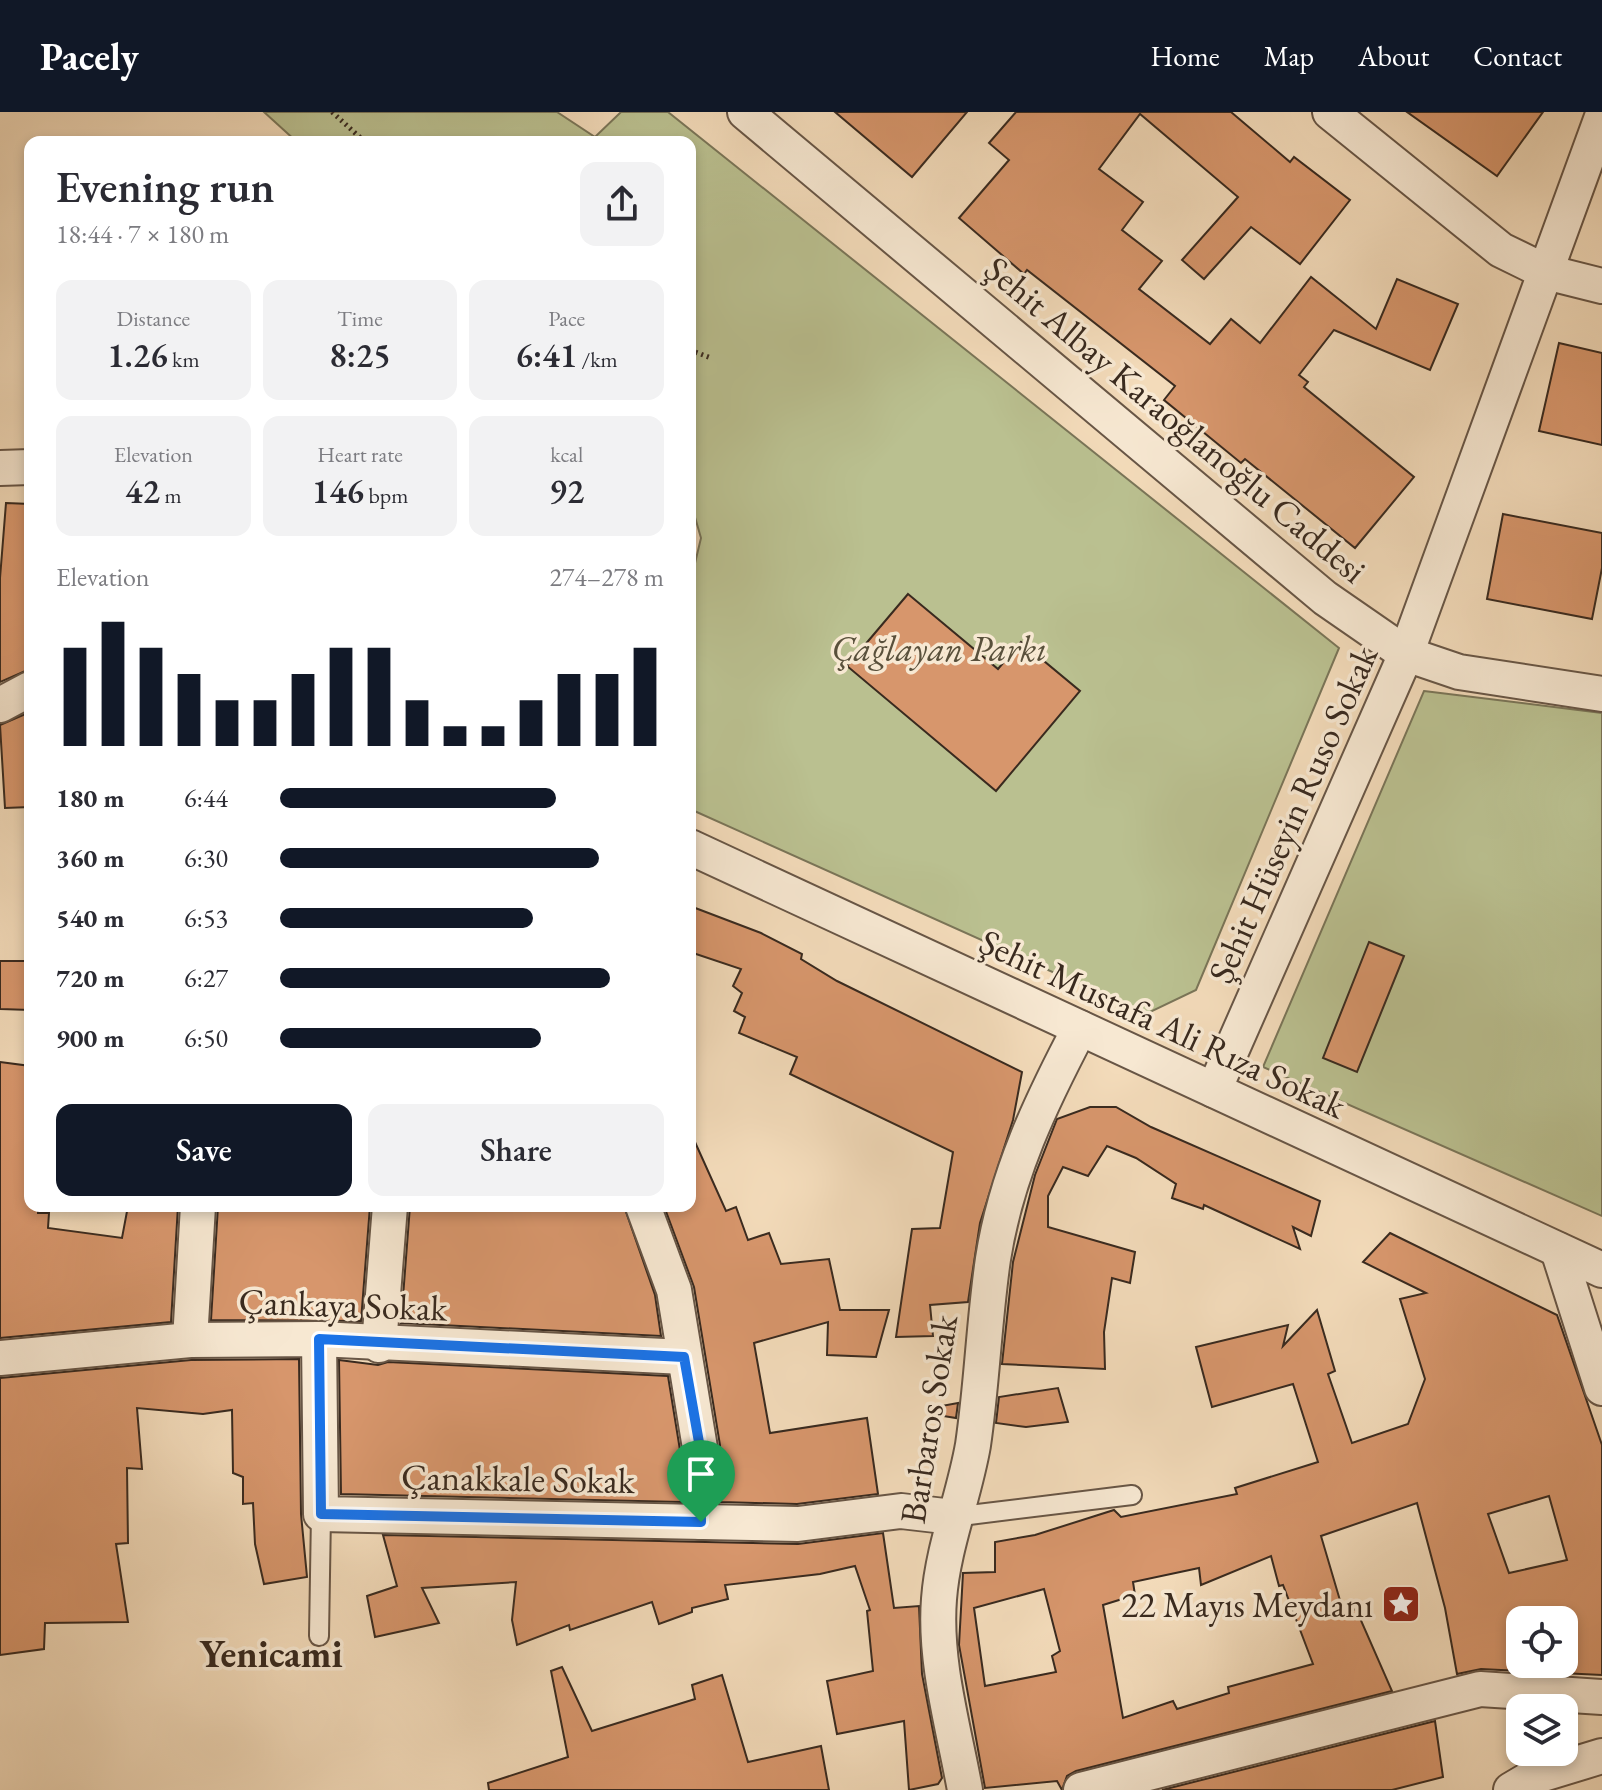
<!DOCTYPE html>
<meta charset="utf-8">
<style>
:root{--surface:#fff;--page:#f2f2f3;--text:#2b2b33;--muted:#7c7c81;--accent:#111827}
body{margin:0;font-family:"EB Garamond",serif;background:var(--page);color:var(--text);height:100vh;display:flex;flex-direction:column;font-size:30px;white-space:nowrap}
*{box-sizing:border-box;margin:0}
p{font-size:26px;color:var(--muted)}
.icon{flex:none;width:44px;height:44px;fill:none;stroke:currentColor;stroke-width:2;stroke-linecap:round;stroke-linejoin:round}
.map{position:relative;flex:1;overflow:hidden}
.drawer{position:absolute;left:24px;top:24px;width:672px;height:1076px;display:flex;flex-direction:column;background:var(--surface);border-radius:16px;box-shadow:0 4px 12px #0003}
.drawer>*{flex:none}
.fabs{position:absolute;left:1506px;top:1494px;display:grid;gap:16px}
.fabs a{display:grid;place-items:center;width:72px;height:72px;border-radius:16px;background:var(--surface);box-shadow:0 4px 12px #0003;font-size:40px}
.pin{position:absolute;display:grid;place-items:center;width:68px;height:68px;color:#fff;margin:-82px -34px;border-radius:50% 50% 50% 0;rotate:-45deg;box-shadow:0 0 8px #0007}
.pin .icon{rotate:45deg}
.round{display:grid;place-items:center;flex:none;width:84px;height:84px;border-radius:16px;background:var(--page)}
.headline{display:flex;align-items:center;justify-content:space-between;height:136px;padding:0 32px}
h1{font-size:44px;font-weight:600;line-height:60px}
.figures{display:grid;grid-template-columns:repeat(3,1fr);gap:12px;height:136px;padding:8px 32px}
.figures div{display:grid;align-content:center;border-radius:16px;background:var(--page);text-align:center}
.figures b{font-size:34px;font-weight:600}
.figures small{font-size:22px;font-weight:400}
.figures p{font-size:22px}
.chart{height:224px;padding:16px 32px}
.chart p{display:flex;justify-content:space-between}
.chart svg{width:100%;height:144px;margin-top:8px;stroke:var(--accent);stroke-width:6}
.primary-button{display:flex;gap:16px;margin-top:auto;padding:16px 32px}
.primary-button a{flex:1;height:92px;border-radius:16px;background:var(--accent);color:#fff;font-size:32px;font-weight:600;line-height:92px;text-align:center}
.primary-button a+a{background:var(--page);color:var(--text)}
ul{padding:0 32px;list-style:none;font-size:26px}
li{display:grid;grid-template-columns:128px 96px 1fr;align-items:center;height:60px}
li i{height:20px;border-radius:10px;background:var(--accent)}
header{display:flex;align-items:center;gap:48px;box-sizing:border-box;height:112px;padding:0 40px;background:var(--accent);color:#fff}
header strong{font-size:38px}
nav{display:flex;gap:44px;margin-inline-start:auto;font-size:28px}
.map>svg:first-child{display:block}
.green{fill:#bac090;stroke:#7a7558;stroke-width:2}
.building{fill:#d7966c;stroke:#392a1f;stroke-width:2;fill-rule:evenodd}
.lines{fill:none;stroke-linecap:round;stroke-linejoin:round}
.lane-casing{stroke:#685646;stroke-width:22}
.street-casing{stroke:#685646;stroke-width:38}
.path{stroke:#392a1f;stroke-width:5;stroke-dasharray:2 4;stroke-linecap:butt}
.lane{stroke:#f7e8d2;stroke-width:18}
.street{stroke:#f7e8d2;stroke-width:34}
.route-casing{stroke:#fff;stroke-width:16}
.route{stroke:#1a73e8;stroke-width:10}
.labels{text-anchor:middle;stroke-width:7;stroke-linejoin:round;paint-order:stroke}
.street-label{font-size:36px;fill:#392a1f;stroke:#f7e8d2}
.park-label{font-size:36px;font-style:italic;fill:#59503b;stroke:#f7e8d2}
.poi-label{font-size:36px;fill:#392a1f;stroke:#f7e8d2;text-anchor:end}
.neighbourhood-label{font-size:38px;font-weight:bold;fill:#392a1f;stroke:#f7e8d2}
</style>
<header>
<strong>Pacely</strong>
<nav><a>Home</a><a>Map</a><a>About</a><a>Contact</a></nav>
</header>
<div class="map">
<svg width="1602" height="1678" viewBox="0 0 1602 1678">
<rect width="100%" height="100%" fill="#f3dbba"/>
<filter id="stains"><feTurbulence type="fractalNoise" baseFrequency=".0025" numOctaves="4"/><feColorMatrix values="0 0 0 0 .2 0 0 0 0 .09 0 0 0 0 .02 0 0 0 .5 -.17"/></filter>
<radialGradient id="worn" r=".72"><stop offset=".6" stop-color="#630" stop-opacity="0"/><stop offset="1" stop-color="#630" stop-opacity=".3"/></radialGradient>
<!-- green -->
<g class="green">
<polygon points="264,0 557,0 595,25 621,0 668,0 1339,536 1196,878 1146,902 690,697 690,472 701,426 690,388 690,30 297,30"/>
<polygon points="1424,579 1602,601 1602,1104 1263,955"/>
</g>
<!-- building -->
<g class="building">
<polygon points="835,0 967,0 912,65"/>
<polygon points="1016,0 1231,0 1290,50 1294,45 1350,88 1300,152 1251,115 1204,167 1182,148 1238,85 1140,2 1099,57 1143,90 1122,118 1162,149 1139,177 1210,232 1231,207 1260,231 1311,165 1376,217 1397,167 1458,192 1430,258 1334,218 1299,263 1308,270 1304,275 1414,365 1355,436 1245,347 1241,351 1164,288 1175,274 1027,158 1024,162 959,106 1009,48 989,31"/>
<polygon points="1407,0 1543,0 1497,64"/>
<polygon points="1559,231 1602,241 1602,333 1539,319"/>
<polygon points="6,391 30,392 30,557 0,570 0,466"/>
<polygon points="1503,402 1602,421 1602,456 1592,507 1487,487"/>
<polygon points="908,482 998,557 1021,530 1080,579 996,679 847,554"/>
<polygon points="30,600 30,695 5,696 0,613"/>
<polygon points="690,794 761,821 802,842 801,847 837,869 1022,960 1013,1008 980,1111 968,1190 930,1193 933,1224 896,1225 912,1117 940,1116 953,1040 790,962 797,945 739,921 745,905 734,899 742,881 733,874 741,857 690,840"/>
<polygon points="1369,830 1404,844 1357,960 1323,946"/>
<polygon points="0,849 30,849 30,898 0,897"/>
<polygon points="0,950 30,954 30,1094 38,1094 38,1101 49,1101 48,1116 122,1126 128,1094 178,1094 171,1210 0,1226"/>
<polygon points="1090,995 1116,995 1151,1015 1320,1089 1311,1124 1293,1115 1300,1137 1204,1093 1203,1097 1172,1086 1176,1072 1136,1046 1107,1034 1088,1064 1063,1055 1048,1084 1048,1115 1135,1140 1130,1171 1112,1166 1104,1220 1105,1257 1002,1252 1013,1150 1035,1063 1057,1007"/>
<polygon points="690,1019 726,1099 736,1095 748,1128 769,1121 781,1152 829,1147 840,1198 889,1198 876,1245 827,1243 828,1210 754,1231 770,1321 867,1306 878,1382 797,1392 721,1390 720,1333 694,1175 664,1094 690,1094"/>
<polygon points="218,1094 370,1094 361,1209 211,1208"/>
<polygon points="410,1094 624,1094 655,1183 661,1224 401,1211"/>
<path d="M1390 1121 1557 1203 1602 1333V1563L1481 1557 1457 1562 1445 1496 1417 1391 1321 1424 1344 1502 1356 1497 1392 1579 1076 1659 1067 1664 1062 1678 1057 1669 985 1676 959 1533 963 1461 995 1460V1430L1035 1423 1114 1398 1121 1405 1237 1382 1235 1376 1318 1350 1293 1272 1212 1295 1196 1235 1288 1213 1283 1234 1317 1198 1335 1259 1328 1262 1352 1331 1408 1312 1425 1267 1400 1187 1426 1181 1363 1150ZM1549 1384 1567 1448 1509 1461 1488 1402ZM1271 1444 1279 1474 1283 1473 1313 1552 1228 1575 1229 1581 1177 1597 1173 1589 1123 1606 1103 1493 1135 1483 1133 1470 1199 1456 1201 1473ZM1044 1477 1060 1539 1052 1544 1056 1560 985 1574 974 1496ZM1520 1508H1564V1552H1520Z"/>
<polygon points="299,1247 301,1402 307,1465 264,1472 255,1432 253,1391 243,1392 243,1365 233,1361 232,1298 203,1302 137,1296 142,1357 127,1356 128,1431 116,1432 128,1510 45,1511 44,1537 0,1543 0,1266 191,1248"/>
<polygon points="339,1248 378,1253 388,1250 668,1264 680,1338 681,1390 341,1382"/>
<polygon points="1058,1276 1068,1310 1026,1315 996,1311 999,1285"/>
<polygon points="958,1291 956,1306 937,1303 936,1295"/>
<polygon points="883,1421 894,1496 919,1494 922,1562 942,1666 938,1672 909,1678 904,1609 837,1622 827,1569 873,1559 867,1499 870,1498 855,1454 820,1462 725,1473 728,1487 692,1496 692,1500 659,1512 652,1490 570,1518 569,1513 517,1533 512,1508 516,1470 422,1476 439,1511 375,1525 367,1484 397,1474 383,1423 798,1432"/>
<polygon points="562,1555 592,1619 695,1587 692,1573 722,1563 748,1650 821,1634 829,1678 489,1678 488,1671 568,1645 551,1559"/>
<polygon points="1435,1609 1443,1665 1392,1678 1162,1678"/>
</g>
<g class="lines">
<defs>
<g id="lane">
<polyline points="953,1405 1132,1383"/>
<polyline points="319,1524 321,1402"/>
</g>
<g id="street">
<polyline points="745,0 1325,486 1406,542 1459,560 1602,582"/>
<polyline points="1330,0 1501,138 1546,160 1602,174"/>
<polyline points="0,356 30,355"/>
<polyline points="0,593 30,577"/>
<polyline points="690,735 1602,1158"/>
<polyline points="1214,978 1406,542 1602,5"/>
<polyline points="643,1094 674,1178 700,1336 701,1410"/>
<polyline points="1558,1138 1602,1276"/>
<polyline points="319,1227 321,1402 798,1412 901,1399 953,1405"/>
<polyline points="190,1228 198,1094"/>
<polyline points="379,1233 390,1094"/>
<polyline points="0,1246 190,1228 319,1227 684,1245"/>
<path d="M965 1678C954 1617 934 1550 939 1487 943 1434 964 1385 973 1333 982 1272 984 1209 993 1147 1006 1063 1041 990 1080 916"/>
<polyline points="1081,1678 1480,1577 1602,1585"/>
<polyline points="1511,1678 1533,1665 1602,1644"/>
</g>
</defs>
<!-- lane casing -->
<use href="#lane" class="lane-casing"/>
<!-- street casing -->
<use href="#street" class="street-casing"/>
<!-- path -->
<g class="path">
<polyline points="332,0 365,30"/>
<polyline points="690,238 711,246"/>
</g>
<!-- lane -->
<use href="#lane" class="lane"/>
<!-- street -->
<use href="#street" class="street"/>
</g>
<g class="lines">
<defs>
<polygon id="route" points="319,1227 684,1245 700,1336 701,1410 321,1402"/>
</defs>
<!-- route casing -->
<use href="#route" class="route-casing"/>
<!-- route -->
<use href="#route" class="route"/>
</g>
<!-- icons -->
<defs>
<symbol id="sight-square" viewBox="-11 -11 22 22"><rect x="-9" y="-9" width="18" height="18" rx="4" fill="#8f2418" stroke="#f7e8d2"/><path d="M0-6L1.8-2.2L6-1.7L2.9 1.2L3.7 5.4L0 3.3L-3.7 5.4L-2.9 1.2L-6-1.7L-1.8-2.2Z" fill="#fff"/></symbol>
</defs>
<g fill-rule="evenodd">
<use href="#sight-square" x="1379" y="1470" width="44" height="44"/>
</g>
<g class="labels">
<!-- street labels -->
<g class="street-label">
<text transform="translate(1176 307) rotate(40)" y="13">Şehit Albay Karaoğlanoğlu Caddesi</text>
<text transform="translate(1292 702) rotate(-66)" y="13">Şehit Hüseyin Ruso Sokak</text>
<text transform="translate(1163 911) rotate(25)" y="13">Şehit Mustafa Ali Rıza Sokak</text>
<text transform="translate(343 1192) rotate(2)" y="13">Çankaya Sokak</text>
<text transform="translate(928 1307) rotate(-81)" y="13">Barbaros Sokak</text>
<text transform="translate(518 1366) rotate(1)" y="13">Çanakkale Sokak</text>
</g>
<!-- park labels -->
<g class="park-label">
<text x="939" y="549">Çağlayan Parkı</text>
</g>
<!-- poi labels -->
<g class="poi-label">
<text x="1373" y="1505">22 Mayıs Meydanı</text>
</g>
<!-- neighbourhood labels -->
<g class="neighbourhood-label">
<text x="271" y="1555">Yenicami</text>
</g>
</g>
<rect width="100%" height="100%" filter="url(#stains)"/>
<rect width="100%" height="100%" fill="url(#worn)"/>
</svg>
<div class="fabs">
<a><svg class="icon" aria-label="locate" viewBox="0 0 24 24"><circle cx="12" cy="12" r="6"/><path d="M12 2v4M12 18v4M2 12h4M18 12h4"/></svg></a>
<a><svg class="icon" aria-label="layers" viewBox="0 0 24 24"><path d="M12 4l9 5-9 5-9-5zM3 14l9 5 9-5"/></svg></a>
</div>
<div class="pin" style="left:701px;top:1410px;background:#1e9e55"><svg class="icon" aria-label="arrive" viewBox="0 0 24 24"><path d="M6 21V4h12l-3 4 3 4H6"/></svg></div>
<section class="drawer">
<div class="headline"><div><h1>Evening run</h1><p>18:44 · 7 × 180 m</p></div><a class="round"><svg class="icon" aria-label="share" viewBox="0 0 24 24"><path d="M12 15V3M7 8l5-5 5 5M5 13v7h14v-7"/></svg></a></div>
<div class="figures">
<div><p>Distance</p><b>1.26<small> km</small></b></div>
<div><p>Time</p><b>8:25</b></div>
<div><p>Pace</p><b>6:41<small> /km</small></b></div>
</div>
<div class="figures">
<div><p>Elevation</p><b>42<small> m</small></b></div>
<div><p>Heart rate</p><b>146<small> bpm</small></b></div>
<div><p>kcal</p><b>92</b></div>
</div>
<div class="chart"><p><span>Elevation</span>274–278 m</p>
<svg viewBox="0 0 160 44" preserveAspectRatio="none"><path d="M5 44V14M15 44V6M25 44V14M35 44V22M45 44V30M55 44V30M65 44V22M75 44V14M85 44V14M95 44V30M105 44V38M115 44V38M125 44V30M135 44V22M145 44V22M155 44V14"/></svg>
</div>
<ul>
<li><b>180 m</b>6:44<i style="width:72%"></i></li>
<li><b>360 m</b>6:30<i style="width:83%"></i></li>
<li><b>540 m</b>6:53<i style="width:66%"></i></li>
<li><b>720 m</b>6:27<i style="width:86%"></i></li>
<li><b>900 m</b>6:50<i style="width:68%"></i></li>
</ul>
<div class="primary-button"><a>Save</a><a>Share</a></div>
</section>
</div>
